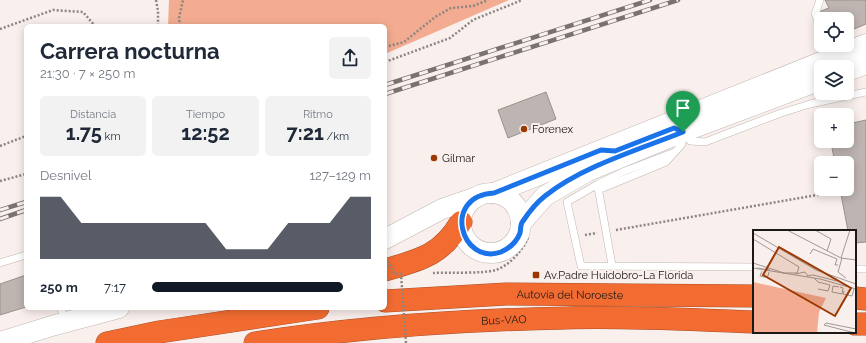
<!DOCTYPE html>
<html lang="es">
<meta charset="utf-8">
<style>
:root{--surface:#fff;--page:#f2f2f3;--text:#1f2937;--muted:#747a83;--accent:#111827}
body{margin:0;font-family:Raleway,sans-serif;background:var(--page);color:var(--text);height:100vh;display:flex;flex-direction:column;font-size:15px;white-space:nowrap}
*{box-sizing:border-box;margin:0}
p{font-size:13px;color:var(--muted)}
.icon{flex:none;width:22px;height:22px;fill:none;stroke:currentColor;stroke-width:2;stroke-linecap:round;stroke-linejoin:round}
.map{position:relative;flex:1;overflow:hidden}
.side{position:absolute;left:24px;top:24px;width:363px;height:286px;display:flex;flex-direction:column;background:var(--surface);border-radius:6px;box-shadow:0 2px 10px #0003}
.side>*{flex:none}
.tools{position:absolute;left:814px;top:12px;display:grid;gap:8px}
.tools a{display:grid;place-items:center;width:40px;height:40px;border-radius:6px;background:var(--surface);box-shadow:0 2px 10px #0003;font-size:20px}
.pin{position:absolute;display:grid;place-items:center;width:34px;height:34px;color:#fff;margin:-41px -17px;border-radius:50% 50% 50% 0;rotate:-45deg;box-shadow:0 0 4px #0007}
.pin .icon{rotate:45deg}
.round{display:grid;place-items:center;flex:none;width:42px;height:42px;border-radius:6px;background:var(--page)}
.headline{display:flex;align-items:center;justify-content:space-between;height:68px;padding:0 16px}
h1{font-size:22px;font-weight:700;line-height:30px}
.metrics{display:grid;grid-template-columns:repeat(3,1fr);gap:6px;height:68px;padding:4px 16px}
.metrics div{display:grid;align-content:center;border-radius:6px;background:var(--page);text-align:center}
.metrics b{font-size:20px;font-weight:700}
.metrics small{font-size:11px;font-weight:400}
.metrics p{font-size:11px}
.chart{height:112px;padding:8px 16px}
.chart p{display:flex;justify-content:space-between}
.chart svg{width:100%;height:72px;margin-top:4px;fill:var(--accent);opacity:.7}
ul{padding:0 16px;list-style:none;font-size:13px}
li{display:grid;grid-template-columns:64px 48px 1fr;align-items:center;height:30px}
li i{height:10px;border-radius:5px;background:var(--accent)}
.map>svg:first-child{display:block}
.forest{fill:#f3ac91}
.building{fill:#beb4b1;stroke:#9a918d}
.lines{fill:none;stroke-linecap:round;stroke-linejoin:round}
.lane-casing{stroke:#c0b7b3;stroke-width:8}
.secondary-casing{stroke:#c0b7b3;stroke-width:21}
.highway-casing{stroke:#a74f29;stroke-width:23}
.path{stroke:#8c8583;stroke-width:2.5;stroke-dasharray:2 2;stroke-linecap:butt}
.lane{stroke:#fff;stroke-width:7}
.secondary{stroke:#fff;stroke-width:20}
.highway{stroke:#f26c32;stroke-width:22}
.rail-casing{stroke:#787270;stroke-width:4.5}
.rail{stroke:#f9efec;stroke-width:3;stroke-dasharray:9;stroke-linecap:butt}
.path-bridge{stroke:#8c8583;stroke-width:2.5;stroke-dasharray:2 2;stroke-linecap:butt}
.route-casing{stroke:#fff;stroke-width:8}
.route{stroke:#1a73e8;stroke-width:5}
.poi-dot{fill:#9b3700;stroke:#f9efec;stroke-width:1.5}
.labels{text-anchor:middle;stroke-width:4;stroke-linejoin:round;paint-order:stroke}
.poi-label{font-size:11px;fill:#1c1817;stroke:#f9efec;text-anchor:start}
.street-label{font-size:11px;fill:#1c1817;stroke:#f9efec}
.inset-road{fill:none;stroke:#a19997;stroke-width:1}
.view{fill:#9b3700;fill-opacity:0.15;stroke:#9b3700;stroke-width:2}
.inset-edge{fill:none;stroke:#1c1817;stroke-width:2}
</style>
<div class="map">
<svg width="866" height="343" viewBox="0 0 866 343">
<rect width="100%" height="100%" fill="#f9efec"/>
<!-- forest -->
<polygon class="forest" points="169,0 509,0 385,54 385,26 168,26"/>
<!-- building -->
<g class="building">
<polygon points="825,0 866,0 866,24 847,32 847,19 822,19 821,11 829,8"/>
<polygon points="546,92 556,119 508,138 498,110"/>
<polygon points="866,120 866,242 855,243 855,231 848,231 840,189 847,189 847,163 835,163 831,143 847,141 850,138 848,124"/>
<polygon points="26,275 26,307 0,315 0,284"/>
</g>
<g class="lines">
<defs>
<g id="lane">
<polyline points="820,0 815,14 821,29"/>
<polyline points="684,133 690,141 705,142 781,113 810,104 866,92"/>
<polyline points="683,134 682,144 675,152 625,171 598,184 567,202 581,266 754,267"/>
<polyline points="598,187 612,265"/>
<polyline points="598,190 666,162 673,154"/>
<polyline points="0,263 26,255"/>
<polyline points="855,269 866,269"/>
<polyline points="61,308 65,322"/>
</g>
<g id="secondary">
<polyline points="847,71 866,64"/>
<polyline points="494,193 866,44"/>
<circle cx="491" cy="223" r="30"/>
<polyline points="521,223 545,196 588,171 683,132 821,80"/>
<polyline points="385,239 442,209 477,197"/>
<polyline points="0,342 55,325 119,308"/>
</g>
<g id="highway">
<path d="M385 270C420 260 442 255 461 222"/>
<polyline points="855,298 866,299"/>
<path id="s1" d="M385 301 506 294 754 296"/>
<polyline points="855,324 866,324"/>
<polyline points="107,343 159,332 318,308"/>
<path id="s2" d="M255 343C358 327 462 320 566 318 629 316 692 320 754 322"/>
</g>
</defs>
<!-- lane casing -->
<use href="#lane" class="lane-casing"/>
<!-- secondary casing -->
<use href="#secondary" class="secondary-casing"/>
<!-- highway casing -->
<use href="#highway" class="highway-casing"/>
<!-- path -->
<g class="path">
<polyline points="156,0 158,11 158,26"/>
<polyline points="180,26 179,18 183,0"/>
<polyline points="0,29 53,10 83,12 95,26"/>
<polyline points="385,47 404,42 435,17 451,8 473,6 488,0"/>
<polyline points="385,62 450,38 473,20 522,0"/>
<polyline points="0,146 26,136"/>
<polyline points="0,181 26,174"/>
<polyline points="616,230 840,191"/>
<polyline points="585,235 597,233"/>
<path d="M433 273C448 272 483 274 496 270 510 265 522 251 528 238"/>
</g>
<!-- lane -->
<use href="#lane" class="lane"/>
<!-- secondary -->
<use href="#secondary" class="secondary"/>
<!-- highway -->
<use href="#highway" class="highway"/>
<defs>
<g id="rail">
<polyline points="385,85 650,0"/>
<polyline points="385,94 678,0"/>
<polyline points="0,210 26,202"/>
<polyline points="0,219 26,210"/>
</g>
</defs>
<!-- rail casing -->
<use href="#rail" class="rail-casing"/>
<!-- rail -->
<use href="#rail" class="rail"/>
<!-- path-bridge -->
<polyline class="path-bridge" points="385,258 395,274 401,274 406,343"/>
</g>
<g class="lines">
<defs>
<path id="route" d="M674 128 683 132C638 150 583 166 545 196 536 203 529 212 523 221 520 224 521 229 520 233 517 241 510 248 501 252 461 266 441 196 494 193L601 150 615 151Z"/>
</defs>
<!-- route casing -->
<use href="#route" class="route-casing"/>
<!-- route -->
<use href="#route" class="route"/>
</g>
<!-- markers -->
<g class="poi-dot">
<circle cx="524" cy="129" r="4"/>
<circle cx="434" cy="158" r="4"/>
<rect x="532" y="271" width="8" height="8" rx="2"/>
</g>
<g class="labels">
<!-- poi labels -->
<g class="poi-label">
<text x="532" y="133">Forenex</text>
<text x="442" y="162">Gilmar</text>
<text x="544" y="279">Av.Padre Huidobro-La Florida</text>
</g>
<!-- street labels -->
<g class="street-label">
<text dy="4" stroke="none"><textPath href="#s1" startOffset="185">Autovía del Noroeste</textPath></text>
<text dy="4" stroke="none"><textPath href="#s2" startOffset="250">Bus-VAO</textPath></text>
</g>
</g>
<!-- overview -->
<g transform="translate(753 230)">
<rect width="103" height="103" fill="#f9efec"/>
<path d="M0 52 73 68 66 82 64 103H0Z" fill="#f3ac91"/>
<path class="inset-road" d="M34 0 88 28 103 30M62 0 78 9 74 21M0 3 63 40 103 54M0 9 46 37 44 43H30M57 24 60 19 84 29 82 35H85M88 28 97 0M89 28 85 42 93 48M0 33 31 43M0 38 67 49 103 59M4 38 17 40M9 41 7 46 11 47 15 46 16 42M42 44 52 42 55 46M54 46 60 45 84 51M61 48 65 52 77 55 75 61 65 59M86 57 80 56 79 62 89 64 90 58 87 57M91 61 90 64 99 66 101 59M102 103 71 95 73 93 103 99"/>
<path class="view" d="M26 17 98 58 82 86 10 45Z"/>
<rect width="103" height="103" class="inset-edge"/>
</g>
</svg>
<div class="tools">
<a><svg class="icon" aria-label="locate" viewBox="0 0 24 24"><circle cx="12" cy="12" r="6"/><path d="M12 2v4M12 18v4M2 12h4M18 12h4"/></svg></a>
<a><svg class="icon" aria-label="layers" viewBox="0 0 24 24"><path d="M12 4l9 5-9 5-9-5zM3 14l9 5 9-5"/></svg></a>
<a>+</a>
<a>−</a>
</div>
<div class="pin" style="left:683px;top:132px;background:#1e9e55"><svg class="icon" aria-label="arrive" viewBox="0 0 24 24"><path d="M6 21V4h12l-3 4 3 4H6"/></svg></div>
<section class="side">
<div class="headline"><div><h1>Carrera nocturna</h1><p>21:30 · 7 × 250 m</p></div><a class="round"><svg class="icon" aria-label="share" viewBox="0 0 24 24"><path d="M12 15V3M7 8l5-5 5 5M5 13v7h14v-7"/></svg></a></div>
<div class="metrics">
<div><p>Distancia</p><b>1.75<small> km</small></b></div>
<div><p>Tiempo</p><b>12:52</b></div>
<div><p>Ritmo</p><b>7:21<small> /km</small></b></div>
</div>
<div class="chart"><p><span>Desnivel</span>127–129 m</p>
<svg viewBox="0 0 160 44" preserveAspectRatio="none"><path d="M0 44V6L10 6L20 22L30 22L40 22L50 22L60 22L70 22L80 22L90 38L100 38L110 38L120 22L130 22L140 22L150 6L160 6V44z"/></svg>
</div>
<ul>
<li><b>250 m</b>7:17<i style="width:87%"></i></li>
</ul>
</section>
</div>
